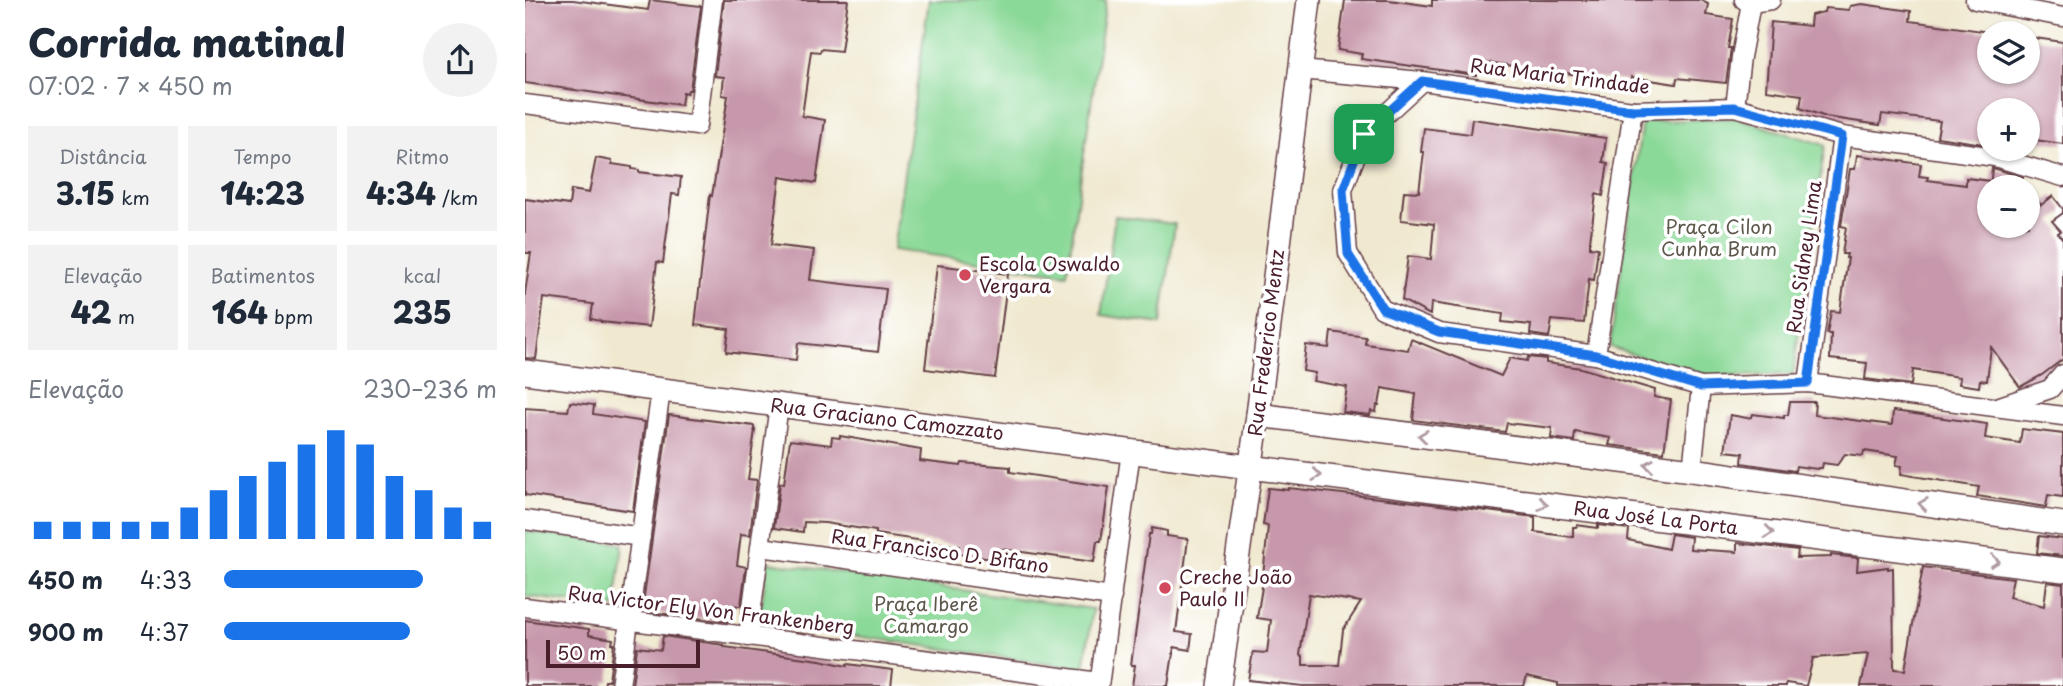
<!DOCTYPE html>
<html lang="pt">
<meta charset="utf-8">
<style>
:root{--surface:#fff;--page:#f2f2f3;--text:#1f2937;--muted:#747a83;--accent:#1a73e8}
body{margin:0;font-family:"Playpen Sans",sans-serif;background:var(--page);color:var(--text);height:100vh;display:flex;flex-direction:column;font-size:26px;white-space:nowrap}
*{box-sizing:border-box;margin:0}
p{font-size:23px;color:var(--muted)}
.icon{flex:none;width:38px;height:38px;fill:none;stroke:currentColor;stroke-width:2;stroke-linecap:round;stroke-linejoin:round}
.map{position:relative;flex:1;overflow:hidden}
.sheet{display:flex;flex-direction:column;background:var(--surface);width:525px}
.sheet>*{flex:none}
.fabs{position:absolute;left:1452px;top:21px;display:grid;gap:14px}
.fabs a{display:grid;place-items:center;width:63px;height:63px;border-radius:50%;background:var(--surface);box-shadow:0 2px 5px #0004;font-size:35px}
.scale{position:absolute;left:21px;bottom:18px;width:154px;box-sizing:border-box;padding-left:7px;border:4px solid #4a1f2b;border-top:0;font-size:19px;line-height:24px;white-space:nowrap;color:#4a1f2b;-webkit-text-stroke:5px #fff;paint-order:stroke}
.pin{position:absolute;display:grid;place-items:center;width:60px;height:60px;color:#fff;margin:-30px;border-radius:14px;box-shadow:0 4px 10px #0006}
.round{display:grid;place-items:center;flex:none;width:74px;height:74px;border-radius:37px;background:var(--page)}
.head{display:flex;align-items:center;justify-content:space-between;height:119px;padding:0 28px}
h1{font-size:38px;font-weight:800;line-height:52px}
.figures{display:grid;grid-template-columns:repeat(3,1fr);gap:10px;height:119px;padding:7px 28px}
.figures div{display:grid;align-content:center;border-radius:0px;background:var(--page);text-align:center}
.figures b{font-size:30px;font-weight:800}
.figures small{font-size:19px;font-weight:400}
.figures p{font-size:19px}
.chart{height:196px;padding:14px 28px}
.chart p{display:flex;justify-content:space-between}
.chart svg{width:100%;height:126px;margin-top:7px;stroke:var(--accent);stroke-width:6}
ul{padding:0 28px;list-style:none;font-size:23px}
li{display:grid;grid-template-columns:112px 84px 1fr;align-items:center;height:52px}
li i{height:18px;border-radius:9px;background:var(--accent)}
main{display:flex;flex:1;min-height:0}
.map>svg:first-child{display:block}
.green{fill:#8bd998;stroke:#6a7c62;stroke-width:2}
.building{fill:#c798ab;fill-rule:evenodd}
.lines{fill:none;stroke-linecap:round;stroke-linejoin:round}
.street-casing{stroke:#633d44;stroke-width:21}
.secondary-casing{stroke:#633d44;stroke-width:26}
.street{stroke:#fff;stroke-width:18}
.secondary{stroke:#fff;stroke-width:23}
.oneway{stroke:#ae9aa0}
.route-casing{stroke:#fff;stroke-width:14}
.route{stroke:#1a73e8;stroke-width:9}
.poi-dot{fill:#d1495b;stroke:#fff;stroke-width:2.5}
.labels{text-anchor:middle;stroke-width:7;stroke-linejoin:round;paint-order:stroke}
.street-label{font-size:19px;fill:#4a1f2b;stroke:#fff}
.park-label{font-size:19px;fill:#5e574c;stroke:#fff}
.poi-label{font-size:19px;fill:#4a1f2b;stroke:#fff;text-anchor:start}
</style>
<main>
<section class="sheet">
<div class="head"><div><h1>Corrida matinal</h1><p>07:02 · 7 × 450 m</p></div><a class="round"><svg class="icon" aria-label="share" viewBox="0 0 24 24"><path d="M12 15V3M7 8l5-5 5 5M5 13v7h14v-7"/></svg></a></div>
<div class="figures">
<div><p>Distância</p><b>3.15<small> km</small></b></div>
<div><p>Tempo</p><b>14:23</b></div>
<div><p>Ritmo</p><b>4:34<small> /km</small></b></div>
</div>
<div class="figures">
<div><p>Elevação</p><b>42<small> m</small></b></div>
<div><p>Batimentos</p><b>164<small> bpm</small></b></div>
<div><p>kcal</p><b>235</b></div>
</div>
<div class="chart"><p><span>Elevação</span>230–236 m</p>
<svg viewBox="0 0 160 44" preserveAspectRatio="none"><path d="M5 44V38M15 44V38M25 44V38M35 44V38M45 44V38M55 44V33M65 44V27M75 44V22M85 44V17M95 44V11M105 44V6M115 44V11M125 44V22M135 44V27M145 44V33M155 44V38"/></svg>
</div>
<ul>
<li><b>450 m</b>4:33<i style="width:73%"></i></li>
<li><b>900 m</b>4:37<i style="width:68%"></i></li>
</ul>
</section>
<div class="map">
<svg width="1538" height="686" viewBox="0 0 1538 686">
<rect width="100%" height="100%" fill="#fff"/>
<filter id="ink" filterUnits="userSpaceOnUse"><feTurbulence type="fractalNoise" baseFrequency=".0143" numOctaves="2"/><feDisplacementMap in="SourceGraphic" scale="14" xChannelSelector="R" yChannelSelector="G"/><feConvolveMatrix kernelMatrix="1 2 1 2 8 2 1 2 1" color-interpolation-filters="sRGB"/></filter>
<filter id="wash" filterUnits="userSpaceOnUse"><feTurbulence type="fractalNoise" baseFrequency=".00686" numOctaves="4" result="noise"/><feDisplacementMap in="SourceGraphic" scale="28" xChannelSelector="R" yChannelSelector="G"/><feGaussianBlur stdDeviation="1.57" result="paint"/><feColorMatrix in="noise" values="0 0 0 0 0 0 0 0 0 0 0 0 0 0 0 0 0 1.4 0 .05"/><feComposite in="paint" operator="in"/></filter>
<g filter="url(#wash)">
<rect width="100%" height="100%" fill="#f0e9d0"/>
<!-- green -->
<g class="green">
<polygon points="404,0 581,0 542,274 368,250"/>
<polygon points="1211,118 1300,145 1268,374 1176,377 1085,347 1117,122"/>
<polygon points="590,216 650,224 636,324 576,315"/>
<polygon points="0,531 98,544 90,608 0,596"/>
<polygon points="243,562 568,609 559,669 234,622"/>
</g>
<g id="blocks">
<!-- building -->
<g class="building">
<polygon points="0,0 48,0 123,10 125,0 176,6 165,90 163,90 162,93 158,92 156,105 0,83"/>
<polygon points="199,0 323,0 316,51 296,49 295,52 286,51 277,116 300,120 291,183 255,177 246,245 289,250 285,280 361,289 353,352 273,343 271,360 201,352 204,329 170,325 185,195 187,196 203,96 197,95 199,77 190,76"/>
<polygon points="820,0 864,0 907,6 907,0 1175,0 1183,4 1181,15 1208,19 1203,48 1206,48 1201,83 1152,78 1151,84 1106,77 1106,82 953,61 951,75 836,59 837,54 813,50"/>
<polygon points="1337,4 1386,11 1385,21 1465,32 1465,72 1503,72 1503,37 1538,42 1538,144 1503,139 1503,110 1465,110 1465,145 1412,137 1415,121 1357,114 1355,125 1301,117 1275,108 1277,95 1241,90 1246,22 1285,26 1286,15 1299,12 1300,8 1324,10 1325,6"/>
<polygon points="947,119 1081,138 1078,162 1083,163 1078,196 1071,194 1065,241 1065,247 1073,248 1069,280 1064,279 1059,323 1027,320 1024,337 1005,334 1006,325 977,322 978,314 906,303 905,315 877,300 883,256 906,259 909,224 876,220 879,191 894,192 899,152 896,152 899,128 945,134"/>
<polygon points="1332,155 1396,164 1394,176 1403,177 1402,180 1441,185 1441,178 1465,181 1465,226 1503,226 1503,188 1516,205 1528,196 1538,209 1538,213 1527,221 1536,231 1533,233 1538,239 1538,359 1517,375 1495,387 1466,347 1462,381 1455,380 1454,387 1434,384 1435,377 1388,370 1386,385 1340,379 1342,363 1305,359 1306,334 1302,334 1306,311 1315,312 1323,258 1321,258 1322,254 1317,254 1321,227 1316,226 1325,169 1330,169"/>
<polygon points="71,158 87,161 87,164 107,167 107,169 114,170 114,172 156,177 154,195 147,194 138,263 132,262 124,327 76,322 76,321 66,319 68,304 19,298 11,359 0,358 0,293 6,253 0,253 0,199 44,205 46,190 64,193"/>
<polygon points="1467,168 1498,177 1496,187 1465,187"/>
<polygon points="412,265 483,274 470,378 400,369"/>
<polygon points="806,332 841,337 840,344 883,350 886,339 976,376 985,358 1002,361 1003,357 1021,359 1021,363 1056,368 1130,390 1129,397 1146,400 1139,452 1084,445 1086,438 1050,432 1049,441 1026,438 1027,428 982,423 980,432 888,420 891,394 857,388 854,405 852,405 851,412 846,411 845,415 818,412 822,387 788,381 790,373 778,371 781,345 804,348"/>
<polygon points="45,402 69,405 68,414 120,422 108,511 0,495 0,408 43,411"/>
<polygon points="1265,402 1290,402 1289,415 1367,425 1368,411 1462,424 1460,438 1495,443 1497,429 1538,434 1538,497 1523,495 1521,507 1452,496 1454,487 1376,474 1377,466 1371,465 1373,456 1339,451 1338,456 1320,454 1312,465 1298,463 1297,468 1293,468 1292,469 1271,466 1270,471 1217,463 1218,453 1200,451 1205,415 1222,418 1227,417 1228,414 1259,418 1259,415 1263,415"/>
<polygon points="144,415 229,426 229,430 230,430 223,479 232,480 225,535 216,534 212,565 221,567 216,606 205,605 202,622 117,611"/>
<polygon points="315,436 396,450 395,461 436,466 437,463 485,467 485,472 584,487 576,541 572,541 569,562 475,549 474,560 433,554 434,546 351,534 351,531 300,523 279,522 278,532 249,528 255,483 259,484 265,440 306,445 307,437 315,438"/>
<path d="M743 488 764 490V488L899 503 1010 517V532L1048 537V527H1051L1052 525 1073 528V525L1104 529 1103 540 1143 549 1146 534 1166 537 1165 549 1212 552V543L1273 550 1272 558 1306 557V555L1333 558 1332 571 1363 567V569L1368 568 1369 669 1380 670 1398 567 1488 578 1484 597 1519 606 1522 582 1538 584V686H1336L1343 654 1288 658 1281 686 1261 683V686H1033V683L1002 676 999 686H778L723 680 728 652 742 653 746 620 732 618 737 587 743 526 738 525ZM784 594 836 602 818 630 814 665H778V656L775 655Z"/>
<polygon points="627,528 642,531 642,536 663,539 651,632 667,634 665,650 649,647 643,686 607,686 610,665 606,665 624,534 626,534"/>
<polygon points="1514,536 1538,539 1538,556 1512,553"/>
<polygon points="0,620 64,629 64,635 88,639 87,644 89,644 84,681 80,681 79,686 0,686"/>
<polygon points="138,636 199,645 199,647 295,660 322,666 322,664 368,670 366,686 107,685 112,647 136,650"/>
</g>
</g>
</g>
<g filter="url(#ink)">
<use href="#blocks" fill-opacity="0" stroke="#633d44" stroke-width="2"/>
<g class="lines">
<defs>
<g id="street">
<polyline points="1219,0 1226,3 1246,0"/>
<polyline points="1450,0 1538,17"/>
<polyline points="775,70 897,81 1108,110 1210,107 1317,136 1470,157 1538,177"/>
<polyline points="897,81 839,134 818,190 823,253 857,309 914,333 1071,355 1176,387 1283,383 1538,416"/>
<polyline points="0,104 172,126 188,0"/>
<polyline points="1210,107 1216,57 1226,3"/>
<polyline points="1071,355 1108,110"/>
<polyline points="1283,383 1317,136"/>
<polyline points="1475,406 1525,389 1538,374"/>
<polyline points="1167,470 1176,387"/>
<polyline points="0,520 116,537"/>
<polyline points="236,547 587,597"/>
<polyline points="0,607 574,682"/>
<polyline points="223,637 254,405"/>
<polyline points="95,686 136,390"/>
<polyline points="574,686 606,451"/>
</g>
<g id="secondary">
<polyline points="0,372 725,467 1538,570"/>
<polyline points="733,415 1167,470 1538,524"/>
<polyline points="694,686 733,415 784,0"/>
</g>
</defs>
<!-- street casing -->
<use href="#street" class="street-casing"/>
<!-- secondary casing -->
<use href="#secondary" class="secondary-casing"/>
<!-- street -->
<use href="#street" class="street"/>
<!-- secondary -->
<use href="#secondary" class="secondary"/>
</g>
<!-- one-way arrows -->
<defs><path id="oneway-chevron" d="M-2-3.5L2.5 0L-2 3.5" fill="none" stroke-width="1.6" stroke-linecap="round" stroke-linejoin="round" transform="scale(1.75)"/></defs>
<g class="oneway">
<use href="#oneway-chevron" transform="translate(898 436) rotate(-173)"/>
<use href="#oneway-chevron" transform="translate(1124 465) rotate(-173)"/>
<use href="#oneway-chevron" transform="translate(792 475) rotate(7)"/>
<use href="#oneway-chevron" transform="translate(1018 504) rotate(7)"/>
<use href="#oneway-chevron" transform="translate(1398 504) rotate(-172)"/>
<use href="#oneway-chevron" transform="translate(1244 532) rotate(7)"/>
<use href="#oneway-chevron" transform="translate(1470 561) rotate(7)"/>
</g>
</g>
<g class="lines" filter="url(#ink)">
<defs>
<polygon id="route" points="897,81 1108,110 1210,107 1317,136 1283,383 1176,387 1071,355 914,332 858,309 823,254 818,190 839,134"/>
</defs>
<!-- route casing -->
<use href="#route" class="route-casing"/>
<!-- route -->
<use href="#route" class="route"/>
</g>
<!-- markers -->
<g class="poi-dot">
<circle cx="440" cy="275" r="7"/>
<circle cx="640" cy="588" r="7"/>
</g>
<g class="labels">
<!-- street labels -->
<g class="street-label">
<text transform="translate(1035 76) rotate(7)" y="7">Rua Maria Trindade</text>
<text transform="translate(1279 257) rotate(-82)" y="7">Rua Sidney Lima</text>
<text transform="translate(741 343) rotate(-83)" y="7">Rua Frederico Mentz</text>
<text transform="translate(362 419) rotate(7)" y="7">Rua Graciano Camozzato</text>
<text transform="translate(1131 518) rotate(7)" y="7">Rua José La Porta</text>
<text transform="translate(415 551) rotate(8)" y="7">Rua Francisco D. Bifano</text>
<text transform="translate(186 610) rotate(7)" y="7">Rua Victor Ely Von Frankenberg</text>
</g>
<!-- park labels -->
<g class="park-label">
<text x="1194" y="234">Praça Cilon<tspan x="1194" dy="22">Cunha Brum</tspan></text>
<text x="401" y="611">Praça Iberê<tspan x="401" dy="22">Camargo</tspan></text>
</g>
<!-- poi labels -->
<g class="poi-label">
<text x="454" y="271">Escola Oswaldo<tspan x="454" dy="22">Vergara</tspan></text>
<text x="654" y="584">Creche João<tspan x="654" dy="22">Paulo II</tspan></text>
</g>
</g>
</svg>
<div class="fabs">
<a><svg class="icon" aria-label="layers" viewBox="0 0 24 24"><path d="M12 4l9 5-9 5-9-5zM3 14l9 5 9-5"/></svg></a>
<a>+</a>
<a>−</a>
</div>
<div class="scale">50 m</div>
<div class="pin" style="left:839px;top:134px;background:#1e9e55"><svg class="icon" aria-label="arrive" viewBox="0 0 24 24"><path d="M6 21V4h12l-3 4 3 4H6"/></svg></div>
</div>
</main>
